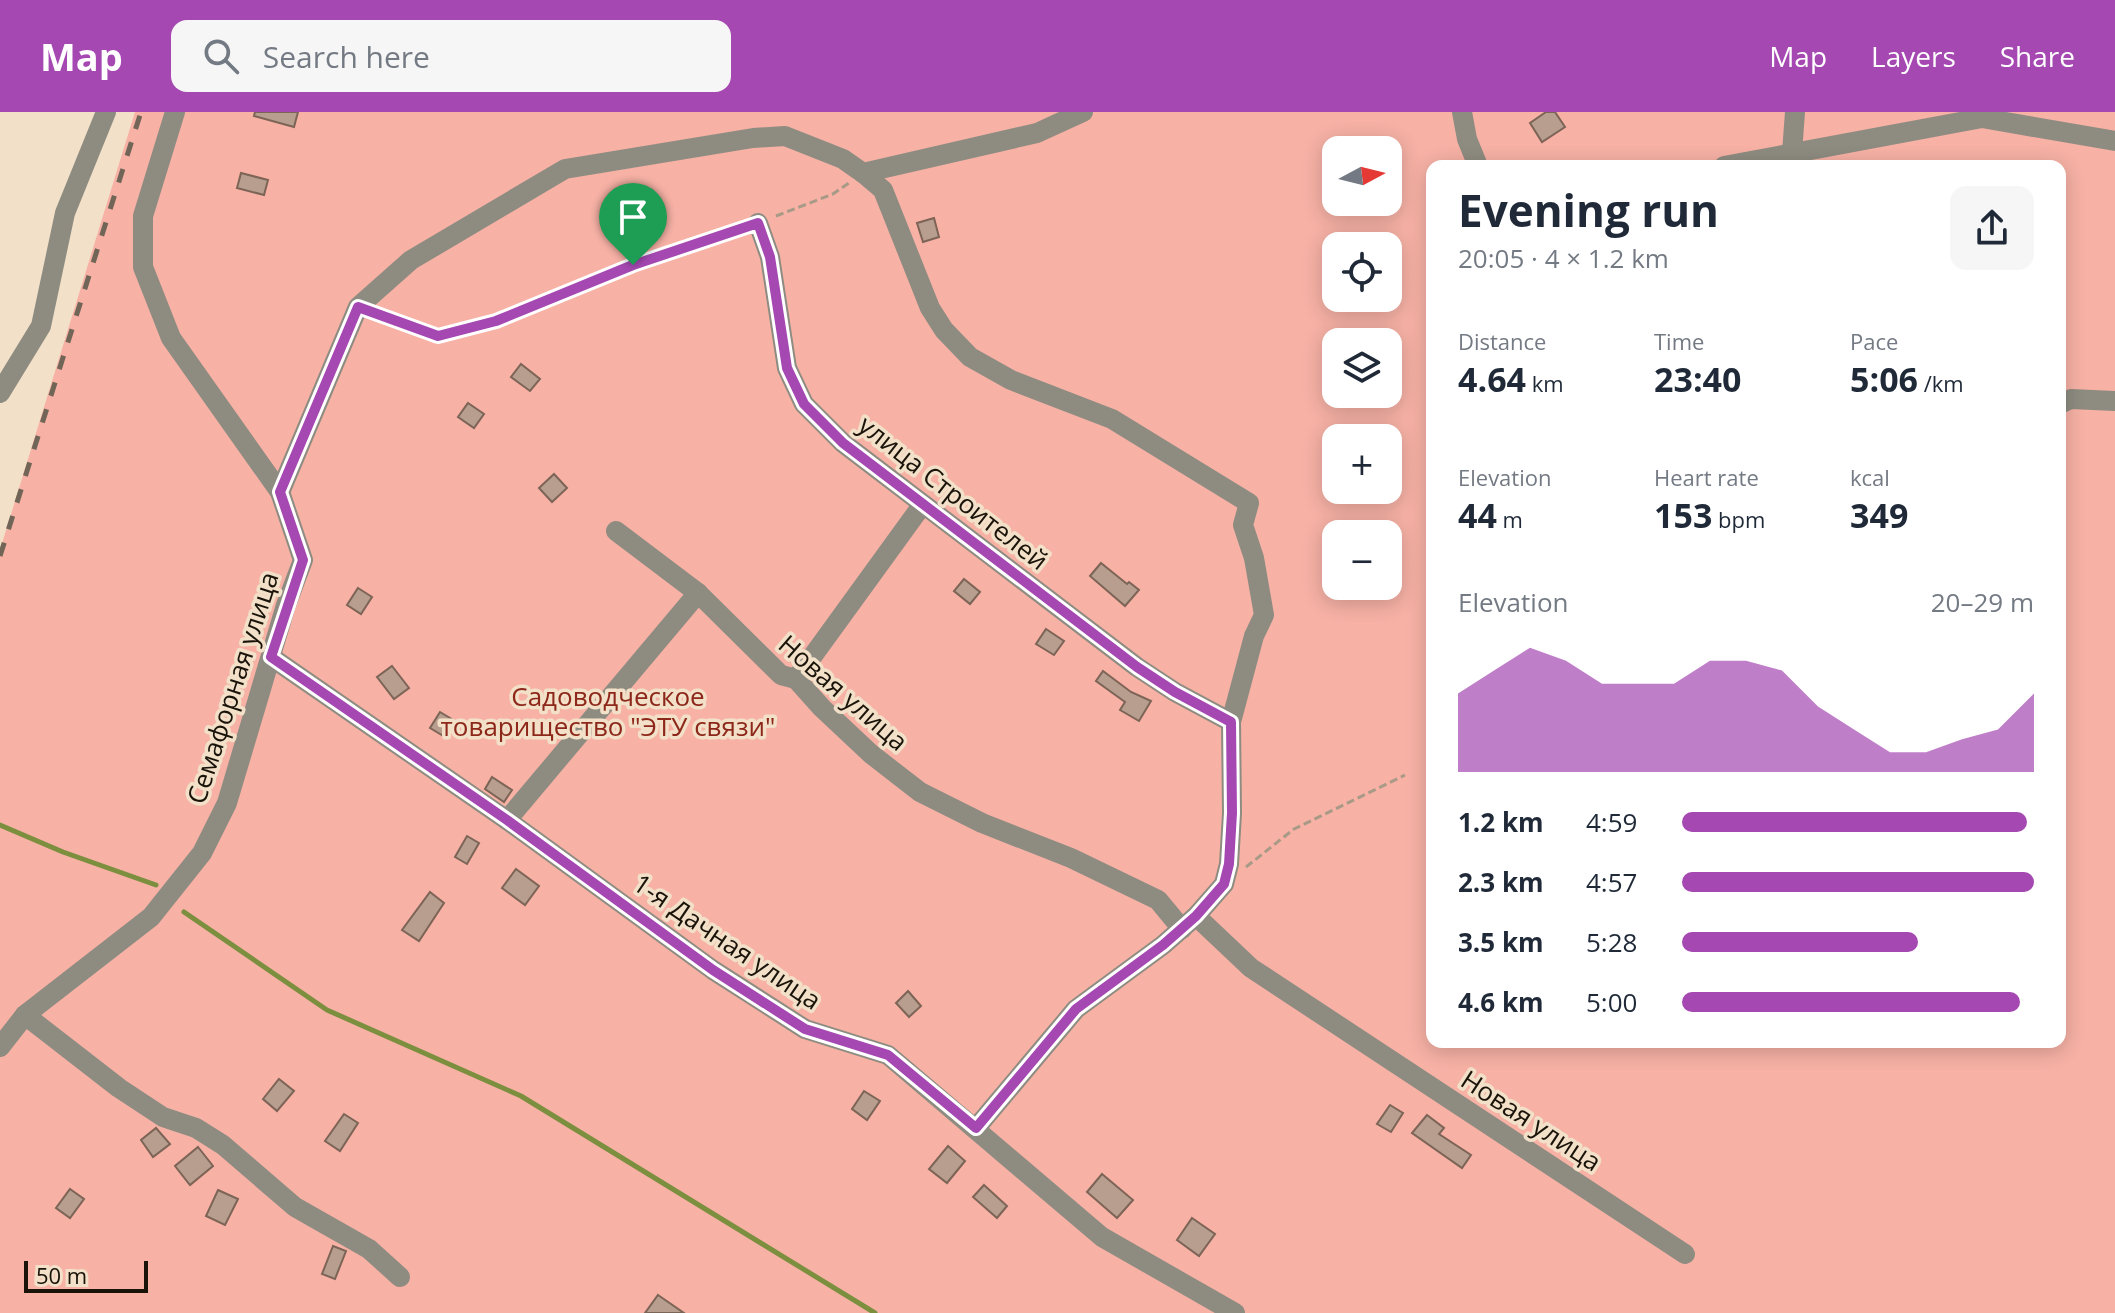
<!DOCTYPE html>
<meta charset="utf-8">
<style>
:root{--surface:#fff;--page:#f6f6f7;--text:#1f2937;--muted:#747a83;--accent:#a548b2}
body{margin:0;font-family:"Open Sans",sans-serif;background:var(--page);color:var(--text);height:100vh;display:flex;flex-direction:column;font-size:30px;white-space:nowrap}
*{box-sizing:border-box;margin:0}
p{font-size:26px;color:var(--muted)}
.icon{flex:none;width:44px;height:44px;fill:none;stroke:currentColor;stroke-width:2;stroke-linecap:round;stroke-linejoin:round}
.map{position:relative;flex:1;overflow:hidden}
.side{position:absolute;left:1426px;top:48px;width:640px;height:888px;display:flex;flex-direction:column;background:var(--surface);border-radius:16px;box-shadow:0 4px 20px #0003}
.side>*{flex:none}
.needle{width:52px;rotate:83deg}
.tools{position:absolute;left:1322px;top:24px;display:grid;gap:16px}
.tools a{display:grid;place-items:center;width:80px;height:80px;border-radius:16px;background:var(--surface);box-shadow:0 4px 20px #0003;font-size:40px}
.scale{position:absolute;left:24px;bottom:20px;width:124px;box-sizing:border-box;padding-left:8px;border:4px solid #19130a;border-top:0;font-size:22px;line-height:28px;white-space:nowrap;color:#19130a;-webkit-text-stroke:6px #f2e0c8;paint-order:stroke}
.pin{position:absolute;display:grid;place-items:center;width:68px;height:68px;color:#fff;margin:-82px -34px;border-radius:50% 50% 50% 0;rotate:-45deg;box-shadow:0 0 8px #0007}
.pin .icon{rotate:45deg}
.round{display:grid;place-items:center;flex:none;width:84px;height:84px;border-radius:16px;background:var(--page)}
.head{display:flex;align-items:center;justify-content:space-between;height:136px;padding:0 32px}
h1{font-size:44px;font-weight:700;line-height:60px}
.stats{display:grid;grid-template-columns:repeat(3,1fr);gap:12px;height:136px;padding:8px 32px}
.stats div{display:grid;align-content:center}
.stats b{font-size:34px;font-weight:700}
.stats small{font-size:22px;font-weight:400}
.stats p{font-size:22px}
.chart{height:224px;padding:16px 32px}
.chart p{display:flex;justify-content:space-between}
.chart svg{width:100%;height:144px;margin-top:8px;fill:var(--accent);opacity:.7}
ul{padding:0 32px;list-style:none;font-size:26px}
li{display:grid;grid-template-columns:128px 96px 1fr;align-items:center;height:60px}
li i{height:20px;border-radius:10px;background:var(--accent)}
header{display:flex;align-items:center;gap:48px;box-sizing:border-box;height:112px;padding:0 40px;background:var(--accent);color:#fff}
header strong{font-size:38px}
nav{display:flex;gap:44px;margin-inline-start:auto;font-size:28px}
.search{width:560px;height:72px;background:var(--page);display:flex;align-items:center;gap:20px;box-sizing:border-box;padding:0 28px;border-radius:16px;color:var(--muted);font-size:30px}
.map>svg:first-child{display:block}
.green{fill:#f7b1a5;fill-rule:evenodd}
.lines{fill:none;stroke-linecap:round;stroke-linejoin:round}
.stream{stroke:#7b8f3f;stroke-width:5}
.building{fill:#b89e8f;stroke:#7c6456;stroke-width:2}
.path{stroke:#a89a87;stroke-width:3;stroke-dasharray:8 4;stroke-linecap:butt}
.minor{stroke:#8e8c81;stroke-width:20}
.rail{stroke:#706556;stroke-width:5;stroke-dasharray:14 14;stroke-linecap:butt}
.route-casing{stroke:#fff;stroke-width:16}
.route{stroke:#a548b2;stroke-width:10}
.labels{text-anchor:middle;stroke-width:7;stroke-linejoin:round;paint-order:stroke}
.street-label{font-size:26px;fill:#19130a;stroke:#f2e0c8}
.park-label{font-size:26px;fill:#8d271a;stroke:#f2e0c8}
</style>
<header>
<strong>Map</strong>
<div class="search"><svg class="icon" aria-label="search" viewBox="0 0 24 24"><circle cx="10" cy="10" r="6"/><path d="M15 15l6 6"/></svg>Search here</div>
<nav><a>Map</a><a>Layers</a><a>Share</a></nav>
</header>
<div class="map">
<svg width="2115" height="1201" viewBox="0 0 2115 1201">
<rect width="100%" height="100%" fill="#f2e0c8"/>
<!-- green -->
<path class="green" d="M135 0H2115V1201H0V438ZM1336 38H1388V90H1336ZM1432 54H2060V930H1432ZM1336 134H1388V186H1336ZM1336 230H1388V282H1336ZM1336 326H1388V378H1336ZM1336 422H1388V474H1336Z"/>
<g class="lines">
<!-- stream -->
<g class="stream">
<polyline points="0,713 63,740 156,773"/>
<polyline points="184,800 327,898 521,984 875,1201"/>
</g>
</g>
<!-- building -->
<g class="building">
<polygon points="255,0 298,0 294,15 254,4"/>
<polygon points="1546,0 1555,0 1565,15 1542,30 1530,11"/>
<polygon points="241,61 268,68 264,83 237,76"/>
<polygon points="934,106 939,125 923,130 917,111"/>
<polygon points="521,252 540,267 530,279 511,265"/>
<polygon points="468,291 484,302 474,316 458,305"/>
<polygon points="554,362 567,376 552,390 539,376"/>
<polygon points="1101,451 1127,472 1129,470 1139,478 1125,494 1090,464"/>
<polygon points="964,467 980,480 970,492 954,479"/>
<polygon points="358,476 372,485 361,502 347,493"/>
<polygon points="1046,517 1064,529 1054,543 1036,532"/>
<polygon points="392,554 409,576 394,587 377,565"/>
<polygon points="1103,559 1131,580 1151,589 1139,609 1120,598 1125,590 1096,569"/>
<polygon points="440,600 455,609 445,625 430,616"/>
<polygon points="492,665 512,678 504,690 485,677"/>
<polygon points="467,724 479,731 467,752 455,745"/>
<polygon points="516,757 539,774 525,793 502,776"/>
<polygon points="430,780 444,791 419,829 402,818"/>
<polygon points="908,879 921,894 909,905 896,891"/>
<polygon points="279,967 294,979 277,999 263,987"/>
<polygon points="864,979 880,989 867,1008 852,997"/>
<polygon points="1390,993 1403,1001 1391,1020 1377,1012"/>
<polygon points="344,1002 358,1011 340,1039 325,1029"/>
<polygon points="1427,1003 1444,1016 1439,1022 1471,1043 1462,1056 1412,1021"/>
<polygon points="156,1016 170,1032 153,1045 141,1028"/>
<polygon points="948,1034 965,1049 947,1071 929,1057"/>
<polygon points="198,1035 213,1054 190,1073 175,1054"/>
<polygon points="1102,1062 1133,1088 1117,1106 1087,1080"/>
<polygon points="984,1073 1007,1094 997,1106 973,1085"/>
<polygon points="70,1077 84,1087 70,1106 56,1096"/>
<polygon points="218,1078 238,1087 225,1113 206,1104"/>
<polygon points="1192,1106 1215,1122 1199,1144 1177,1128"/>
<polygon points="333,1134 346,1139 335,1167 322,1162"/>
<polygon points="658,1183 684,1201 645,1201"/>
</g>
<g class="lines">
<!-- path -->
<g class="path">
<polyline points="776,104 833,82 849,71"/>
<polyline points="377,202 438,224 496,209 633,153 742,116"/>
<polyline points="1246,755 1294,717 1405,663"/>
</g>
<!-- minor -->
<g class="minor">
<polyline points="1462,0 1467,27 1478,54"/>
<polyline points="1792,41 1795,0"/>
<polyline points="1724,54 1982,6 2115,29"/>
<polyline points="863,61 883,78 930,196 944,218 970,245 1011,268 1112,307 1249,391 1243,413 1254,446 1264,503 1254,524 1231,610 1232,701 1229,752 1224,772 1196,804 1163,833 1076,897 976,1016"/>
<polyline points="758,111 770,145 787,256 804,292 843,331 1137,555 1175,580 1231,610"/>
<polyline points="0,281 41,214 65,101 106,0"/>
<polyline points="2060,292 2071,287 2115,289"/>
<polyline points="280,380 358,195 411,148 565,57 753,26 785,24 843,47 863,61 1037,21 1083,0"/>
<polyline points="616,419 698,481 781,563 796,567 822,596 871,642 920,680 982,711 1071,746 1158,788 1182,817"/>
<polyline points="271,545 507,708 713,858 805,917 888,943 1102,1125 1235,1201"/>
<polyline points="796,567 923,392"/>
<polyline points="507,708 698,481"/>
<polyline points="1196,804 1251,856 1685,1142"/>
<polyline points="25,903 119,976 163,1005 196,1016 223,1033 295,1095 369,1137 400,1165"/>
<polyline points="0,935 25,903 151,805 202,741 227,691 286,493 303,448 280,380 171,226 143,155 143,104 175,0"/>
</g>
<!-- rail -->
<polyline class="rail" points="0,444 141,0"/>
</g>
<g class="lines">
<defs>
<polygon id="route" points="758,111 770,145 787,256 804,292 843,331 1137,555 1175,580 1231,610 1232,701 1229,752 1224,772 1196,804 1163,833 1076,897 976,1016 888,943 805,917 713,858 507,708 271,545 303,448 280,380 358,195 438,224 496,209 633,153"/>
</defs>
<!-- route casing -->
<use href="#route" class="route-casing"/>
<!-- route -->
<use href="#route" class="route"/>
</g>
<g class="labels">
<!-- street labels -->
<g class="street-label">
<text transform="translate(953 381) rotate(38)" y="9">улица Строителей</text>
<text transform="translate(233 576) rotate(-72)" y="9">Семафорная улица</text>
<text transform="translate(843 581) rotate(41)" y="9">Новая улица</text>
<text transform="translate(727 830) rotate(34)" y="9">1-я Дачная улица</text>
<text transform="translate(1531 1009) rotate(33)" y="9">Новая улица</text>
</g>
<!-- park labels -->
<g class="park-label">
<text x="608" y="594">Садоводческое<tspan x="608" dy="30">товарищество "ЭТУ связи"</tspan></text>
</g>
</g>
</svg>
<div class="tools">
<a><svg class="needle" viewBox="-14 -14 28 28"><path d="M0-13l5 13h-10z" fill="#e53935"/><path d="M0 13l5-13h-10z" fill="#747a83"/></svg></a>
<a><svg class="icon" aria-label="locate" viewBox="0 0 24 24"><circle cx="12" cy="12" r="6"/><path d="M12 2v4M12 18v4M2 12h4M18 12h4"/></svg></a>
<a><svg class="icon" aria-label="layers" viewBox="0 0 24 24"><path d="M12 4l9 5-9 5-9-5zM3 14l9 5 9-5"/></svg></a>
<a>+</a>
<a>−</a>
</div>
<div class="scale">50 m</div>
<div class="pin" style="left:633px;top:153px;background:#1e9e55"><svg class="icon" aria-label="arrive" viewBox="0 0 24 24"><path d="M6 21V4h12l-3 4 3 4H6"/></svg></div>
<section class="side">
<div class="head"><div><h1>Evening run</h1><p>20:05 · 4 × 1.2 km</p></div><a class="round"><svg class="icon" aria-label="share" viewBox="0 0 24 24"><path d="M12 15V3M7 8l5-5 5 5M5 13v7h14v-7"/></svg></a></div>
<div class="stats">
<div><p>Distance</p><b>4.64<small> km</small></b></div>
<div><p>Time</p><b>23:40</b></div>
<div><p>Pace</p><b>5:06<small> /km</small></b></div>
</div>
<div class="stats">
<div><p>Elevation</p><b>44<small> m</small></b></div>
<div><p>Heart rate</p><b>153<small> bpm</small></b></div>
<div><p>kcal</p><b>349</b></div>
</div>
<div class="chart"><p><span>Elevation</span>20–29 m</p>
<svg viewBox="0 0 160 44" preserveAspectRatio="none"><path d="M0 44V20L10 13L20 6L30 10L40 17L50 17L60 17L70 10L80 10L90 13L100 24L110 31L120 38L130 38L140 34L150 31L160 20V44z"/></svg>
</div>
<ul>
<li><b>1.2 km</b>4:59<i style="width:98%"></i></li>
<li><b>2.3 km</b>4:57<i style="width:100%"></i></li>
<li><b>3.5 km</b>5:28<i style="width:67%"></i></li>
<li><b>4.6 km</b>5:00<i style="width:96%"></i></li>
</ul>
</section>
</div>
